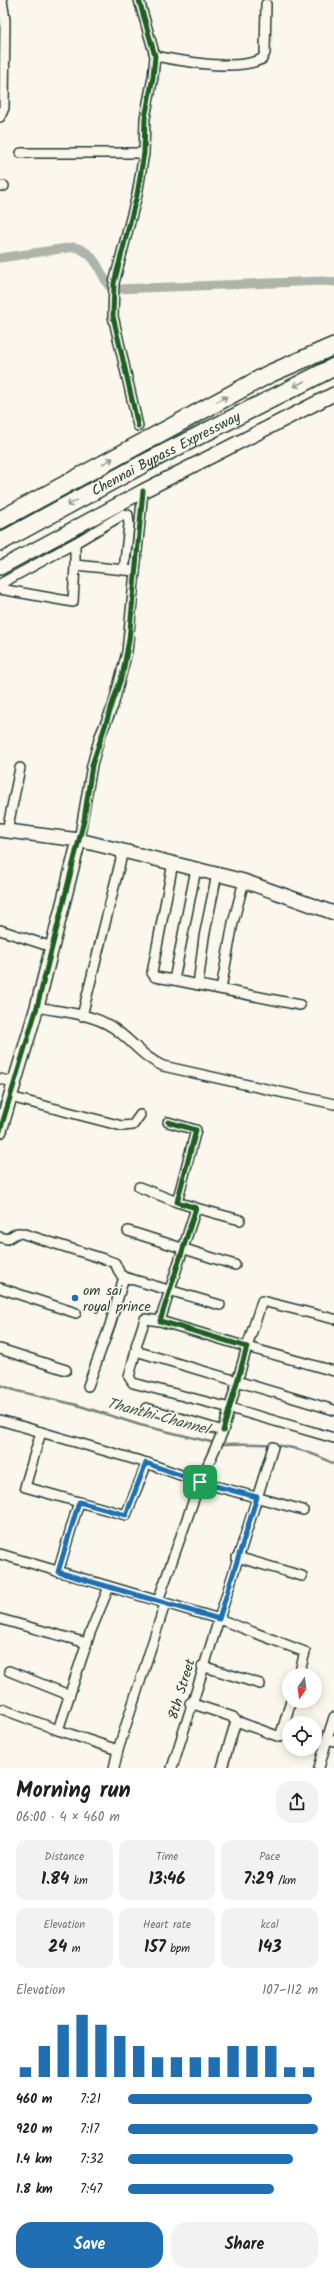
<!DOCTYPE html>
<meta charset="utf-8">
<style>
:root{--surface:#fff;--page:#f2f2f2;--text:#202124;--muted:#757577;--accent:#1f6fb2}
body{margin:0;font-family:Kalam,sans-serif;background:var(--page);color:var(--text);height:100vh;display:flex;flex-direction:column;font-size:15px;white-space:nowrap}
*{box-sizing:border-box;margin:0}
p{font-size:13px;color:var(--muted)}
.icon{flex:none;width:22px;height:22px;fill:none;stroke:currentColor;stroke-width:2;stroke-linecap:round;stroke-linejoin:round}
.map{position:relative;height:1768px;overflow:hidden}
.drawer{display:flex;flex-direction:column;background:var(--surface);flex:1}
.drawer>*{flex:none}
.needle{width:26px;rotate:194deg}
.fabs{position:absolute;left:282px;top:1668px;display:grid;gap:8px}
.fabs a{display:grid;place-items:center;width:40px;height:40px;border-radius:50%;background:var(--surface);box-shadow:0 2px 10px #0003;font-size:20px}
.pin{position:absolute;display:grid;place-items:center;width:34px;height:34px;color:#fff;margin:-17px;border-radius:8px;box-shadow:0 2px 6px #0006}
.round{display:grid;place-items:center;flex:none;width:42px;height:42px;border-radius:16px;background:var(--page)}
.headline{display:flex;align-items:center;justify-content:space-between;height:68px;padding:0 16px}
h1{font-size:22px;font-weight:800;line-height:30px}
.stats{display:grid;grid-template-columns:repeat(3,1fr);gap:6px;height:68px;padding:4px 16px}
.stats div{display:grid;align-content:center;border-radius:10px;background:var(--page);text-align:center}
.stats b{font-size:17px;font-weight:800}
.stats small{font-size:11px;font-weight:400}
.stats p{font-size:11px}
.chart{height:112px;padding:8px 16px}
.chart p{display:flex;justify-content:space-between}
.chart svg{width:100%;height:72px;margin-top:4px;stroke:var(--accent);stroke-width:6}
.cta{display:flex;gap:8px;margin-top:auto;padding:8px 16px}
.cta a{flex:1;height:46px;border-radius:16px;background:var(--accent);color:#fff;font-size:16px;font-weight:800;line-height:46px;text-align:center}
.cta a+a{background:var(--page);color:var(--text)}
ul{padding:0 16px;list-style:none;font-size:13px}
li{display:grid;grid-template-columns:64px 48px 1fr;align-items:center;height:30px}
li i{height:10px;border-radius:5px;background:var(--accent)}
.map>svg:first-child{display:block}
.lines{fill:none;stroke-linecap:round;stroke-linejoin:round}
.stream{stroke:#74847b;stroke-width:2.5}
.canal{stroke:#adb4aa;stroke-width:9}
.street-casing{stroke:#1f3d34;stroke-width:12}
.secondary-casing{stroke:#1f3d34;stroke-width:16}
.highway-casing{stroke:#1f3d34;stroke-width:20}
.street{stroke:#fbf7ec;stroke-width:9}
.secondary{stroke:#fbf7ec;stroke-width:13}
.highway{stroke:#fbf7ec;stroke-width:17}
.cycleway-casing{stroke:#fbf7ec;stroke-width:8}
.cycleway{stroke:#1b5e20;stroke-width:5}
.oneway{stroke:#8d9a90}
.route-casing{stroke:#fff;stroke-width:8}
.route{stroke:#1f6fb2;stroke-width:5}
.poi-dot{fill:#1f6fb2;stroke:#fbf7ec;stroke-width:1.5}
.labels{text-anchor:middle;stroke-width:3;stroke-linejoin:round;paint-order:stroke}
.street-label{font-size:14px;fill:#1f3d34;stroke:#fbf7ec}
.poi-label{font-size:14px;fill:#1f3d34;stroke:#fbf7ec;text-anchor:start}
.water-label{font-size:15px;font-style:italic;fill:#425b52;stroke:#fbf7ec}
</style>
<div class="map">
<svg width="334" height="1768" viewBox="0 0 334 1768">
<rect width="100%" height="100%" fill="#fbf7ec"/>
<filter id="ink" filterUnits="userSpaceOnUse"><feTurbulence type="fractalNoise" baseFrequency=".025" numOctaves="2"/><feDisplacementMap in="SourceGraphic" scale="8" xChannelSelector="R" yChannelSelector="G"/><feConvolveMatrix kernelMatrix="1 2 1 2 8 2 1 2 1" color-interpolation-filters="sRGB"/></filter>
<g filter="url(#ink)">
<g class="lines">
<!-- stream -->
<g class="stream">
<polyline points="0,1385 17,1391 77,1405 140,1425 215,1443"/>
<path d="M220 1444C263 1443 295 1442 334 1464"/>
</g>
<!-- canal -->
<path class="canal" d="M0 258 74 247C95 252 98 269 109 286L117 289 323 281 334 282"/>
<defs>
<g id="street">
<path d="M155 56C184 61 235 72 262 59L265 53 266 4"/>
<polyline points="0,117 4,108 5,20 2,0"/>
<polyline points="21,153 144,153"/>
<polyline points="0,186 4,186"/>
<polyline points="138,426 113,316 114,283 137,195 144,153 145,118 153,77 155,56 139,0"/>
<polyline points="75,543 124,514 128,515 129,525 124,570"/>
<polyline points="0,584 75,543 75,565 135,571"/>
<polyline points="0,589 73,602 75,565"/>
<polyline points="7,831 20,768"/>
<polyline points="79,840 92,765 100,736 113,706 127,652 143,491"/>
<polyline points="173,863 152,973 155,977 174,980"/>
<polyline points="196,869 174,980 300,1005"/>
<polyline points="0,930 52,947"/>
<polyline points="198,985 204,937 217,874"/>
<polyline points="221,989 233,923 244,881"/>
<path d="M37 1007C61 1012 91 1013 112 1027 131 1039 142 1057 163 1066L334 1104"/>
<polyline points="82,1016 123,851"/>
<polyline points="0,1079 14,1082"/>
<polyline points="10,1097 122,1126 133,1125 140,1115"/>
<polyline points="168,1122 196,1130 177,1202 196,1208 160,1321 247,1347 223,1431"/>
<polyline points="139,1187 177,1202"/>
<polyline points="196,1208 240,1220"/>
<polyline points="128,1231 235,1265"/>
<polyline points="0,1237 7,1239 17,1233 21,1233 107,1260 115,1263 120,1274 124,1277"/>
<polyline points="0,1288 76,1313"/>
<polyline points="334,1319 262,1301 247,1347 334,1371"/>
<polyline points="160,1321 145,1319 136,1346 139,1352 334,1410"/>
<polyline points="0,1349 66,1370"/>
<polyline points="136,1350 129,1377 133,1383 230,1408 334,1438"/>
<polyline points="88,1386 110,1325 124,1277 220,1305"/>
<polyline points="0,1420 147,1463 200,1482 223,1431 146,1408"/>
<polyline points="41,1432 25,1487 126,1515 147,1463"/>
<polyline points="0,1554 219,1619 273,1447"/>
<polyline points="237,1557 302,1576"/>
<polyline points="58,1572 79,1502"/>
<polyline points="109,1587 90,1633 58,1730 118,1750 165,1604"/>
<polyline points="158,1601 200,1482 303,1510"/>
<polyline points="0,1619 87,1643"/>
<polyline points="202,1666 260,1684"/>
<polyline points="9,1671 69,1695"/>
<polyline points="190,1703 233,1717 236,1721 222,1768"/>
<polyline points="2,1709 58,1730"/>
<polyline points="334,1717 327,1739 334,1741"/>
<polyline points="236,1721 280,1737 291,1701"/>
<polyline points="114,1768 118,1750"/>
<polyline points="172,1768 219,1619 305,1652 299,1675"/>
<polyline points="319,1768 327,1739"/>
</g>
<g id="secondary">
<polyline points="0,568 143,491 334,394"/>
<polyline points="0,830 79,840 244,881 334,913"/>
<polyline points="0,1131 37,1007 79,840"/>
</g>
<g id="highway">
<polyline points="0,520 269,374 334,346"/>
<path id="s1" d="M0 542 143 464 334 367"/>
</g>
</defs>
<!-- street casing -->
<use href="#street" class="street-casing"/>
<!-- secondary casing -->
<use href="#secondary" class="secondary-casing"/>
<!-- highway casing -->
<use href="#highway" class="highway-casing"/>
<!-- street -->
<use href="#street" class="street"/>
<!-- secondary -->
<use href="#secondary" class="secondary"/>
<!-- highway -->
<use href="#highway" class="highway"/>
<defs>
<g id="cycleway">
<polyline points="138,426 113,316 114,283 137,195 144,153 145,118 153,77 155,56 139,0"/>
<polyline points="168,1122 196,1130 177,1202 196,1208 160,1321 247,1347 223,1431"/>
<polyline points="0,1131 37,1007 84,820 92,765 123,672 129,640 143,491"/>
</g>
</defs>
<!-- cycleway casing -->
<use href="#cycleway" class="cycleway-casing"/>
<!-- cycleway -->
<use href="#cycleway" class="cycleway"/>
</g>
<!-- one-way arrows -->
<defs><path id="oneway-shaft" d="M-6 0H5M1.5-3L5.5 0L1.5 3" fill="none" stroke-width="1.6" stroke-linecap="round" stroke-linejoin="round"/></defs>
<g class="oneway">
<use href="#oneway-shaft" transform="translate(299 384) rotate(153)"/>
<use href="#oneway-shaft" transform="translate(222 399) rotate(-28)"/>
<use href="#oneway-shaft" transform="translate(108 461) rotate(-29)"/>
<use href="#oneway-shaft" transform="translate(72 503) rotate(151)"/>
</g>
</g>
<g class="lines" filter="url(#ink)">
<defs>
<polygon id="route" points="146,1463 200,1482 257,1497 219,1619 58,1572 79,1502 126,1515"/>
</defs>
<!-- route casing -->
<use href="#route" class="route-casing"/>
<!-- route -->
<use href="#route" class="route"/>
</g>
<!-- markers -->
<circle class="poi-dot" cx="75" cy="1298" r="4"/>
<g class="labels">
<!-- street labels -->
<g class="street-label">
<text dy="5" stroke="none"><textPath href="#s1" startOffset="188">Chennai Bypass Expressway</textPath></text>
<text transform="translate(181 1689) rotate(-73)" y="5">8th Street</text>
</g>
<!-- poi labels -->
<g class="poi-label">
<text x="83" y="1295">om sai<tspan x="83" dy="16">royal prince</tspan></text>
</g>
<!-- water labels -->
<g class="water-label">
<text transform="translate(158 1416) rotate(15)" y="5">Thanthi Channel</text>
</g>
</g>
</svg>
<div class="fabs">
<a><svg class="needle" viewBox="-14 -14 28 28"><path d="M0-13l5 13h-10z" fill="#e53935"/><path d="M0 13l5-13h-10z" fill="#757577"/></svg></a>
<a><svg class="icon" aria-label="locate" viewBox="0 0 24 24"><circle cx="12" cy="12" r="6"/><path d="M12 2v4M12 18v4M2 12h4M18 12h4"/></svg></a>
</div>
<div class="pin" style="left:200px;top:1482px;background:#1e9e55"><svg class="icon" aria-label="arrive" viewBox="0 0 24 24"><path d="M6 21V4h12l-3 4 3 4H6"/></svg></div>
</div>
<section class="drawer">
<div class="headline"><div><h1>Morning run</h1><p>06:00 · 4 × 460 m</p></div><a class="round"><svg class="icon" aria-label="share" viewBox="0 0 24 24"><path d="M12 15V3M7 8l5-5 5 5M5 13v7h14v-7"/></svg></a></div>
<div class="stats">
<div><p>Distance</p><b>1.84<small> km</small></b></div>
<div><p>Time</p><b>13:46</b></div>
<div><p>Pace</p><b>7:29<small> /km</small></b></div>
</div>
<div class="stats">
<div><p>Elevation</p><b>24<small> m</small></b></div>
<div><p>Heart rate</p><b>157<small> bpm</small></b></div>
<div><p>kcal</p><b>143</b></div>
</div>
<div class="chart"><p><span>Elevation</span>107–112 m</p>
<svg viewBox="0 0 160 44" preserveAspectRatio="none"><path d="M5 44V38M15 44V25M25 44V12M35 44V6M45 44V12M55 44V19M65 44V25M75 44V32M85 44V32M95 44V32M105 44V32M115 44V25M125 44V25M135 44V25M145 44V38M155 44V38"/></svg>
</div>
<ul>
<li><b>460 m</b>7:21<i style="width:97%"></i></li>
<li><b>920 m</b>7:17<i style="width:100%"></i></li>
<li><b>1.4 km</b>7:32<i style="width:87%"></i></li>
<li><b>1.8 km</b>7:47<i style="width:77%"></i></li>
</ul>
<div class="cta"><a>Save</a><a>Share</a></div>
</section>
